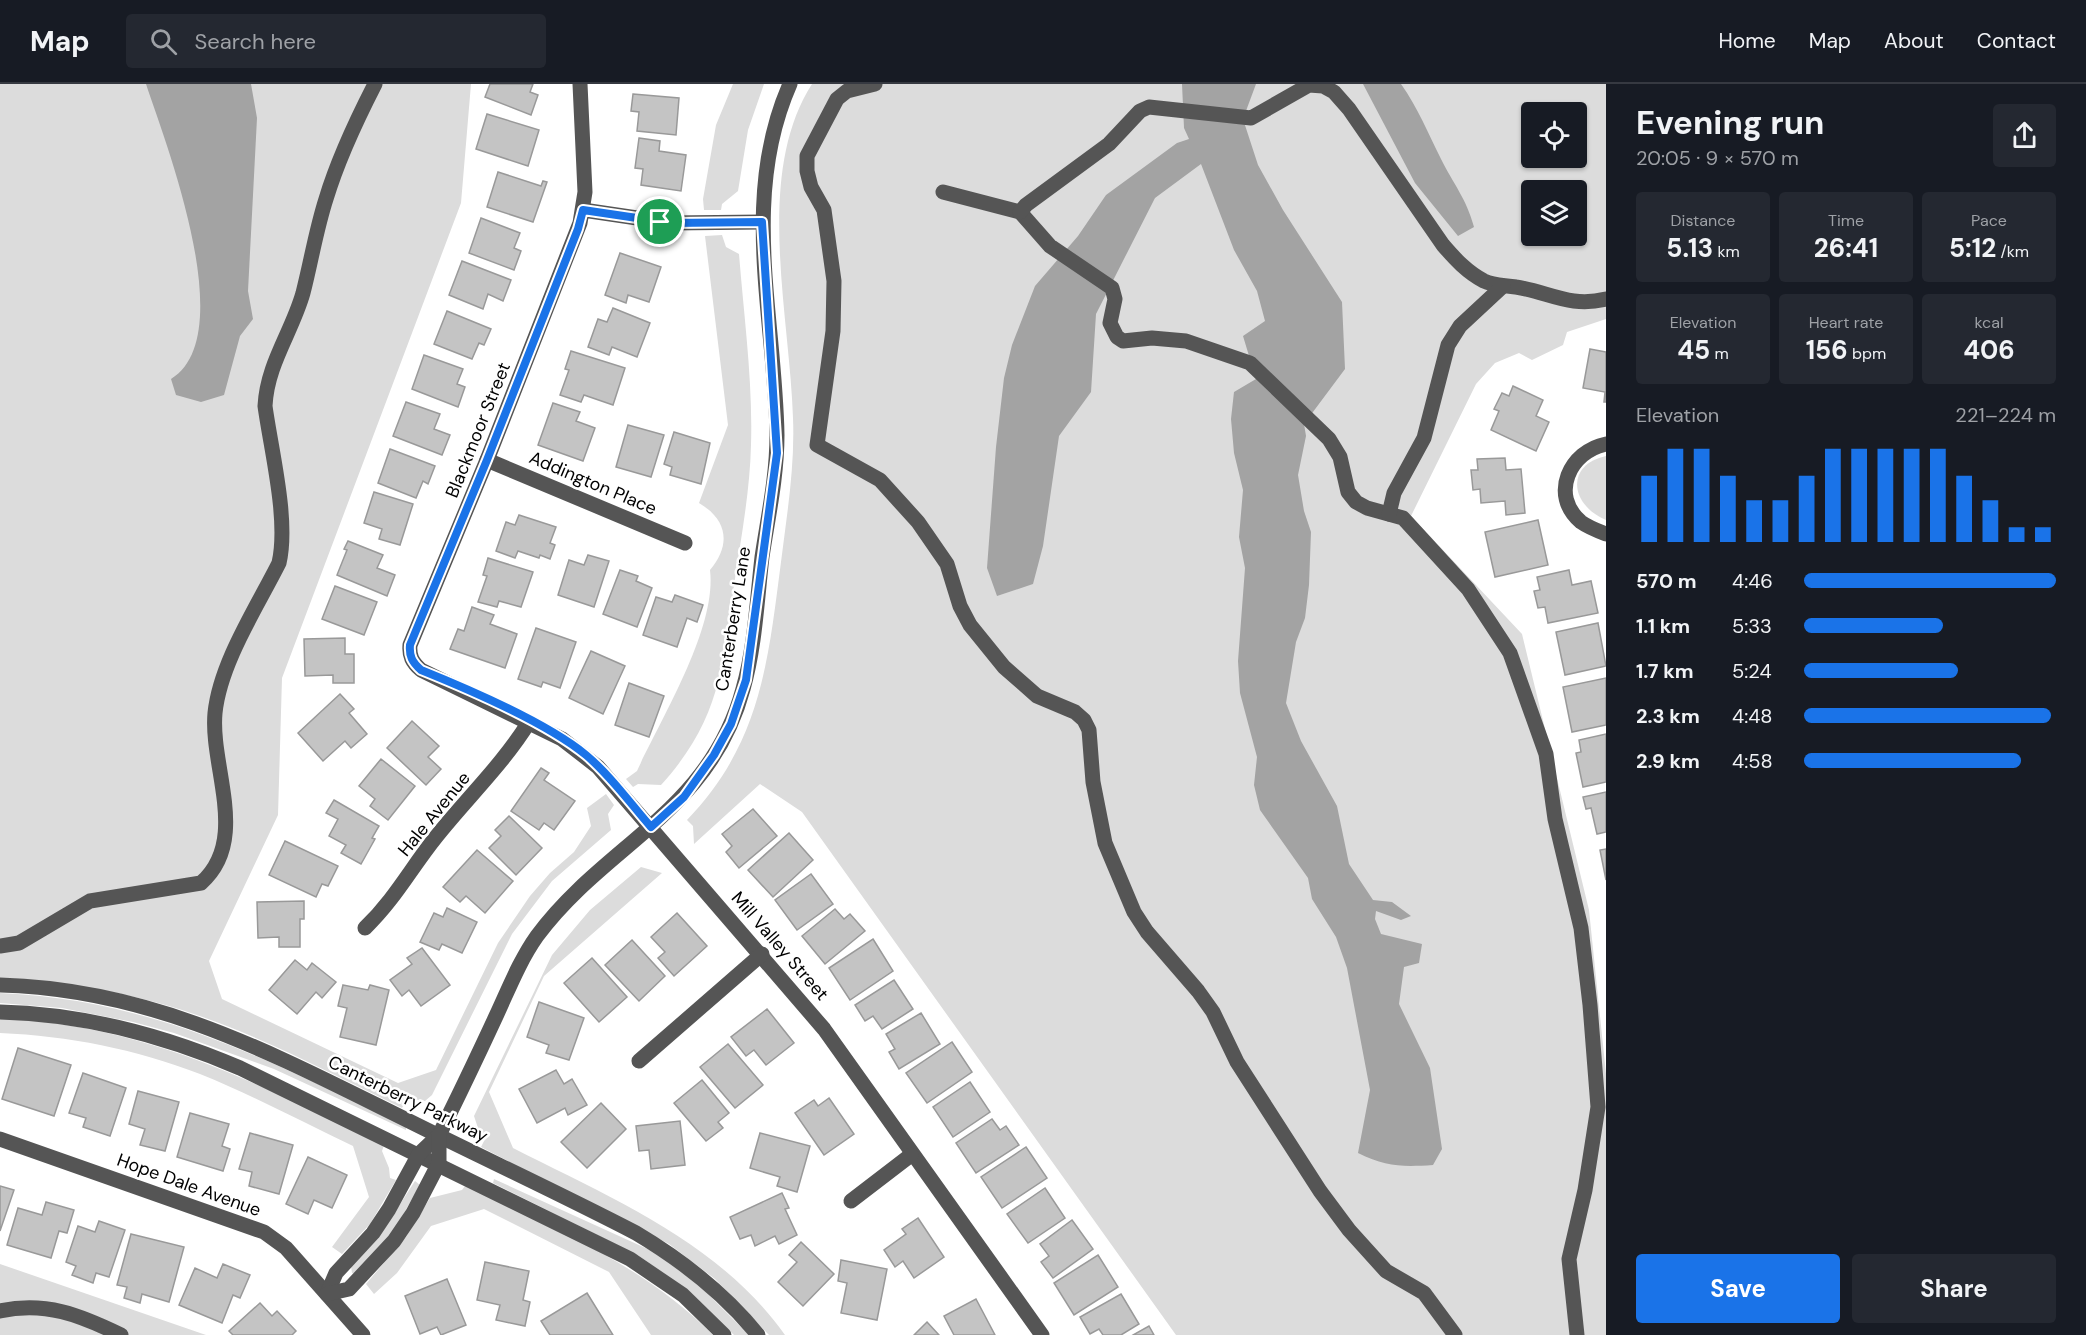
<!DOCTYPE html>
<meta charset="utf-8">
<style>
:root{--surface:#171b24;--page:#242831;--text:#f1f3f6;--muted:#9ea1a6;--line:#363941;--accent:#1a73e8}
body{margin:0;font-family:"DM Sans",sans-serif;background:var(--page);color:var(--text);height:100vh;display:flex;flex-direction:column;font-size:22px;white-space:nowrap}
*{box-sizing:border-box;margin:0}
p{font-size:20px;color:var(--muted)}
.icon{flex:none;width:33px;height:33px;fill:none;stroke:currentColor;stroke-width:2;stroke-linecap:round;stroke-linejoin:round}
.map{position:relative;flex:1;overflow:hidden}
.sheet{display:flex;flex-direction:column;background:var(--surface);width:480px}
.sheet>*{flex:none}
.tools{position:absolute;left:1521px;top:18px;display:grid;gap:12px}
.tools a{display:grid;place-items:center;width:66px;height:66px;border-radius:6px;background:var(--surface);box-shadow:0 2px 4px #0004;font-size:30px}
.pin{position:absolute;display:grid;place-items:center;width:51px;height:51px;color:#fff;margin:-26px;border:3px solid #fff;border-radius:50%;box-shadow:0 2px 6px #0007}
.round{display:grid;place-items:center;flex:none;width:63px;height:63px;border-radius:6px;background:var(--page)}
.overview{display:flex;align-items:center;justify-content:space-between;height:102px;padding:0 30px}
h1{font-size:33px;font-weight:700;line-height:45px}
.figures{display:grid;grid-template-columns:repeat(3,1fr);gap:9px;height:102px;padding:6px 30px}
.figures div{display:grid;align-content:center;border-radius:6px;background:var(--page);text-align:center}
.figures b{font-size:26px;font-weight:700}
.figures small{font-size:16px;font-weight:400}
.figures p{font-size:16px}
.chart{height:168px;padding:12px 30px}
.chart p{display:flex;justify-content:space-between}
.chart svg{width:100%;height:108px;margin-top:6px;stroke:var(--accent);stroke-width:6}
.button{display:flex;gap:12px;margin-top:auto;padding:12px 30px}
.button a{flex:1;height:69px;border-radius:6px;background:var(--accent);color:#fff;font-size:24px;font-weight:700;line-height:69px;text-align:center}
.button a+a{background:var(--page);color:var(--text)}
ul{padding:0 30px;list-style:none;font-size:20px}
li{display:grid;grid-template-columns:96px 72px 1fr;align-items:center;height:45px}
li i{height:15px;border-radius:8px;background:var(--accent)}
header{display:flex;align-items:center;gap:36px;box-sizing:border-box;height:84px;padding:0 30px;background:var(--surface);border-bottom:2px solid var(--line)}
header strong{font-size:28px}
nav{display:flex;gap:33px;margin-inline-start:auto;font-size:21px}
.search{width:420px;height:54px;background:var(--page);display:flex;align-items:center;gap:15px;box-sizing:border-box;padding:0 21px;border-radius:6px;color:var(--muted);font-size:22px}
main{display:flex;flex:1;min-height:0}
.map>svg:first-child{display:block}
.green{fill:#dcdcdc;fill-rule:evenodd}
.water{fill:#a3a3a3}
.building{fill:#c4c4c4;stroke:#999;stroke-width:1.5}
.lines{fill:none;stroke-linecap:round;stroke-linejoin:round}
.minor{stroke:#555;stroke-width:15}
.route-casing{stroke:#fff;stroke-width:12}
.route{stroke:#1a73e8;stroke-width:8}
.labels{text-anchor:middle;stroke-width:5;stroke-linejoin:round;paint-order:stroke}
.street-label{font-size:18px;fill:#000;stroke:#fff}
</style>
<header>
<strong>Map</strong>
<div class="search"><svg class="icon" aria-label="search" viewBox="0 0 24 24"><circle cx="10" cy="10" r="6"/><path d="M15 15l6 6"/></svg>Search here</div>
<nav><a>Home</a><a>Map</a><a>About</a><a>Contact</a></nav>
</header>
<main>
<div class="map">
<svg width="1606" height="1251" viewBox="0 0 1606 1251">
<rect width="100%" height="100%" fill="#fff"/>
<!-- green -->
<g class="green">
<path d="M0 0H471L461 119 282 594 278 731 209 877 222 915 398 999 436 986 498 859 530 812 550 789 574 768 591 742 587 724 606 710 614 721 608 730 611 746 552 797 512 850 432 1011 425 1017 407 1014 402 1024C342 995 282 963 219 939 149 912 75 898 0 894Z"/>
<polygon points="733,0 764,0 748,46 738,107 722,120 721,126 704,126 703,115 716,41"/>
<path d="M812 0H1606V235L1567 248 1563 261 1532 276 1519 269 1495 279 1476 300 1411 432 1522 550 1589 826 1606 990V1251H1176L802 728 760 700 694 760 693 742 687 736C761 659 768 578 781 478 787 430 795 382 793 334 790 232 754 90 812 0ZM1532 28H1576V74H1532ZM1532 106H1576V152H1532Z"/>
<path d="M722 151 726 163 739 170C744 233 753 298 751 361 750 407 741 454 734 501 723 583 720 636 661 701L638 700 633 703 626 695 637 687C662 633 717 544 710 486 731 461 728 436 699 419L728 341 705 152Z"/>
<path d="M1606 372V436C1570 421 1565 381 1606 372Z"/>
<path d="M641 783 662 789 544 892 489 1008 513 1064C611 1114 719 1158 785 1251H769L715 1195 669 1160 481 1063 486 1053 480 1050 474 1032 552 871 590 826Z"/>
<path d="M0 909C157 916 268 977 406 1042V1046L274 985 174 949 133 938 62 924 0 919Z"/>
<path d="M0 934C149 942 254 998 384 1061L382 1067 389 1084 390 1094 396 1096 370 1140 342 1170 332 1163 369 1113 353 1062C302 1038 252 1011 200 990 135 965 69 952 0 949Z"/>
<polygon points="494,1095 652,1167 693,1195 749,1251 734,1251 682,1202 639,1172 493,1099"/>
<polygon points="415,1097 420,1101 393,1148 355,1190 352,1189 351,1182 386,1142"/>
<path d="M465 1102C553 1144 644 1181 713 1251H651L609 1188 484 1125 431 1142 397 1189 374 1210 366 1200 406 1153 430 1114 462 1106Z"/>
<polygon points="0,1180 206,1251 0,1251"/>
</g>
<!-- water -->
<g class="water">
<path d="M146 0H251L257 34 248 207 253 235 240 252 224 311 201 318 176 311 171 295C241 252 166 60 146 0Z"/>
<path d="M1182 0H1256L1243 35 1258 81 1283 126 1342 218 1345 285 1304 340 1306 352 1298 391 1304 427 1311 448 1309 501 1305 534 1296 558 1286 619 1301 657 1337 722 1349 780 1373 816 1392 818 1411 832 1401 836 1376 827 1375 835 1381 850 1422 860 1419 879 1404 883 1399 920 1430 984 1442 1065 1433 1081C1403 1083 1386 1083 1358 1069L1370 1006 1347 884 1336 853 1312 815 1308 794 1260 726 1254 701 1257 673 1240 609 1238 577 1245 484 1239 453 1243 406 1234 369 1231 335 1234 308 1256 295 1243 252 1265 237 1257 207 1234 166 1201 80 1155 114 1096 230 1091 308 1059 352 1043 462 1033 500 997 512 987 484 996 363 1004 294 1012 261 1035 202 1078 152 1106 111 1177 59 1189 55 1184 44Z"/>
<path d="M1363 0H1401C1418 24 1428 49 1441 75 1454 101 1466 114 1474 143L1458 152 1415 99Z"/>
</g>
<!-- building -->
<g class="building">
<polygon points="490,0 533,0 530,8 538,11 531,31 485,13"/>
<polygon points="633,10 679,14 676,51 637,47 639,28 631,27"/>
<polygon points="487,30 539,46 528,82 476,65"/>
<polygon points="639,54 660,57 659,67 686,71 681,107 641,101 643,85 635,84"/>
<polygon points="498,88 541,102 543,97 547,98 533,138 487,123"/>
<polygon points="481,134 520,149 514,164 521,167 514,186 469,169"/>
<polygon points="620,169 661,183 649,218 628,211 626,219 605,211"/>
<polygon points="462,177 511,196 503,217 488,210 483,225 449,211"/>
<polygon points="613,224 650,239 637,273 612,263 609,271 588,263 598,235 607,238"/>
<polygon points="447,227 491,245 484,261 479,259 472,275 434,260"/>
<polygon points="1590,265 1606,268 1606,318 1604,318 1605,308 1583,304"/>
<polygon points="571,267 625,284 613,321 584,311 581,318 560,311 569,286 565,285"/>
<polygon points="424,271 463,285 457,300 465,303 458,323 412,305"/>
<polygon points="1513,302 1543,316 1536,332 1549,338 1536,367 1491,346 1499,327 1494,325 1502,309 1509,312"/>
<polygon points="406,318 440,330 434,345 450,351 442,371 393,352"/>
<polygon points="553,319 580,328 576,337 595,344 583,377 538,361"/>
<polygon points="628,341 664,351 651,393 616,383"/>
<polygon points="674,348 710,359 701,400 670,391 672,383 664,380"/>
<polygon points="390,365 435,382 428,400 423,397 416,414 378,399"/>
<polygon points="1505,374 1506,386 1521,385 1525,429 1506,431 1505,417 1481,419 1480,405 1473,406 1471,386 1478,386 1477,375"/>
<polygon points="374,408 413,420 400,461 379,455 382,445 364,439"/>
<polygon points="519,431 556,443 550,459 555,461 550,475 540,471 539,474 518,467 515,474 496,467 506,438 515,441"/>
<polygon points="1538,436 1548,481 1495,493 1485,448"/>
<polygon points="348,457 383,471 377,484 395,491 387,512 337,491 347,466 344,465"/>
<polygon points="588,471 609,477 594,523 558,511 569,476 584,481"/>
<polygon points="488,474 533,488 521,523 499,517 497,523 478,518 487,492 483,491"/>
<polygon points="620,486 638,492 636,497 652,504 637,543 603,530"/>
<polygon points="1569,486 1572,501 1591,497 1598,529 1548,539 1545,523 1538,524 1534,507 1540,506 1537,493"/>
<polygon points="335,502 377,518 364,551 322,535"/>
<polygon points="675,511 703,521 697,538 687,534 677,563 643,551 656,513 672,518"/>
<polygon points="472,523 494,531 490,540 517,550 505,584 450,565 458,545 464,547"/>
<polygon points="1598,539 1606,582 1565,591 1556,548"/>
<polygon points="536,544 576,558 560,604 543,598 541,603 518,595"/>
<polygon points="345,554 345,570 354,570 354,599 333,599 333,591 305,592 304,555"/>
<polygon points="591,567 625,582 603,630 569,614"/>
<polygon points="1606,594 1606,641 1572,648 1563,603"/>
<polygon points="629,599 664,612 649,653 615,641"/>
<polygon points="340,610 354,625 349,629 367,650 351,664 345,657 323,677 298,649"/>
<polygon points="412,637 439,662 428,673 441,685 426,701 387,664"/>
<polygon points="1606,650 1606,698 1583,703 1576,669 1581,668 1579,656"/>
<polygon points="381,675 415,702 388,736 370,722 375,715 359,702"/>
<polygon points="541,684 549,689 544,696 575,717 554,746 544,739 539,746 511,727"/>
<polygon points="1606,708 1606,748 1597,750 1591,724 1586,725 1583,713"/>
<polygon points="334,716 379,742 372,754 375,755 361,780 341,769 346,761 329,752 338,735 326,729"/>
<polygon points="753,725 777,752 739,784 726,768 732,762 722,750"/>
<polygon points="509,732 542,764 516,791 489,764 501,752 495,746"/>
<polygon points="789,749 813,776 773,813 748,786"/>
<polygon points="285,757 338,782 328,802 322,800 316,813 269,791"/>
<polygon points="1606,765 1606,796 1600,766"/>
<polygon points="477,766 513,797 485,829 466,812 460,818 443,803"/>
<polygon points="811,790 833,820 797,846 775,816"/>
<polygon points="304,817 304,835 300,835 300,863 279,863 279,853 258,854 257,818"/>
<polygon points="447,824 477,838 462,869 442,860 439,866 420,858 434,829 443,833"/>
<polygon points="835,825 844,835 850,830 865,847 825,880 802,852"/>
<polygon points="677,829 707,862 674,892 658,874 665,868 651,853"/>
<polygon points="873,855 893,887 850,916 829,884"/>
<polygon points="632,856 665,892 639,917 605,881"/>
<polygon points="422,864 450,901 421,922 409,906 402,912 390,896 412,880 407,874"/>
<polygon points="592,874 627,913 599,938 564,899"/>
<polygon points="295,876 307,886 312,879 336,898 322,914 316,908 297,930 269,906"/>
<polygon points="894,896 913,925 882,945 873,932 865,937 855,921"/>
<polygon points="343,901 368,906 370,901 389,906 376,961 340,953 347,924 338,922"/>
<polygon points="539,918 584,934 569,976 546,969 549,961 527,953"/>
<polygon points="767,925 794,959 766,981 754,966 746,972 731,953"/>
<polygon points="921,929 940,960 899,985 889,968 895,965 886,950"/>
<polygon points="952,958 972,988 927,1019 906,989"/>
<polygon points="728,960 763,1001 735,1024 700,983"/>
<polygon points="18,964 71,981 54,1032 2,1015"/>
<polygon points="556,986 564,1000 572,995 587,1021 568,1031 565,1024 537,1039 519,1005"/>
<polygon points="83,989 126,1004 110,1052 83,1043 86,1034 69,1029"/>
<polygon points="702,996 729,1029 718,1038 723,1044 706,1057 674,1019"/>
<polygon points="970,998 990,1028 953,1053 933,1023"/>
<polygon points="138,1007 179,1018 165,1067 140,1061 145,1045 129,1040"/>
<polygon points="829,1014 854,1050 824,1071 795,1029 814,1016 818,1022"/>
<polygon points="601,1019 626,1045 587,1084 561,1058"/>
<polygon points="190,1029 229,1040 222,1062 230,1065 223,1087 177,1073"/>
<polygon points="992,1035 1000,1046 1006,1042 1019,1061 976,1089 956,1059"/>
<polygon points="680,1037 685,1081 651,1085 649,1066 639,1067 636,1042"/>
<polygon points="250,1049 293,1061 279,1110 249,1102 252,1088 239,1085"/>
<polygon points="760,1049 810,1062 797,1108 777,1102 780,1093 750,1084"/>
<polygon points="1026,1063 1047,1094 1002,1124 981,1093"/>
<polygon points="308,1073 347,1091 332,1124 314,1116 308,1130 286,1120"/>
<polygon points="0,1102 14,1106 0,1147"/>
<polygon points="1045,1104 1065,1134 1028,1159 1007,1130"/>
<polygon points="782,1109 789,1124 785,1125 797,1151 779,1160 775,1152 755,1162 751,1151 740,1155 730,1133"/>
<polygon points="46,1118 74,1126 67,1149 59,1147 51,1174 7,1161 18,1124 42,1131"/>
<polygon points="918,1134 944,1173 914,1194 903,1177 895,1183 884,1166 906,1150 902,1145"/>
<polygon points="1072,1136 1093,1165 1053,1194 1041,1178 1049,1172 1040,1160"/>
<polygon points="99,1137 125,1146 109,1193 96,1189 93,1199 72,1191 76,1182 66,1178 78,1142 95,1148"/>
<polygon points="131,1150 184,1163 169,1218 142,1210 140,1219 124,1214 127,1203 117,1201"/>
<polygon points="801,1158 834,1190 803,1222 778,1198 797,1178 789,1171"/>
<polygon points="1098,1171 1118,1203 1074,1231 1054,1199"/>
<polygon points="841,1176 887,1185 877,1236 841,1229 847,1199 838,1197"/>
<polygon points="485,1178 529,1187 523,1216 530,1218 525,1242 496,1236 500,1221 477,1216"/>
<polygon points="223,1180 250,1191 240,1214 233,1211 222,1239 179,1221 195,1184 217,1194"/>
<polygon points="447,1195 466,1241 441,1251 437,1243 420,1250 405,1212"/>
<polygon points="587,1209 613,1251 550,1251 541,1237"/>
<polygon points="1121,1210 1139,1240 1121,1251 1103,1251 1099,1245 1090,1250 1080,1233"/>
<polygon points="976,1215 995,1251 954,1251 944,1232"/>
<polygon points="260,1219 272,1232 277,1227 296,1247 292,1251 233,1251 229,1247"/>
<polygon points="927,1238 939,1251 914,1251"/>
<polygon points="1149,1242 1154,1251 1133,1251"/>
</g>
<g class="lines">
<!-- minor -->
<g class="minor">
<path d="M580 0 585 108 580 139 487 376 410 561C409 572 412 578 421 586L562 655 598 683 824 945 1042 1251"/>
<polyline points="875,0 847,7 837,15 807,72 807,87 811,103 824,126 834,197 833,247 817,361 880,396 918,438 947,480 960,522 970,541 1004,583 1037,612 1075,628 1084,636 1089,646 1093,698 1105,759 1134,828 1147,848 1198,907 1213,928 1237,978 1320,1107 1349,1146 1386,1187 1424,1209 1455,1251"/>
<polyline points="943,108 1020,128 1050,162 1112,204 1115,215 1110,239 1117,253 1123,257 1152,254 1186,257 1250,279 1329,355 1340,373 1348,408 1356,418 1367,424 1403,434 1468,505 1510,569 1546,670 1555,735 1581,844 1590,921 1598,1023 1585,1106 1569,1175 1577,1251"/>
<polyline points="583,126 671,139 762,138"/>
<path d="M1020 128 1026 121 1109 60 1140 27 1149 23 1251 34 1309 1 1323 2 1334 8 1349 25 1443 161C1455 175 1467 188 1484 197 1494 202 1505 201 1516 203 1549 208 1570 224 1606 215"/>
<path d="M1606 360C1570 367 1549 411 1581 438 1588 443 1598 447 1606 450"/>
<polyline points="487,376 685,459"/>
<polyline points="1389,430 1394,409 1424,354 1448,261 1460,242 1503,202"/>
<path d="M365 844C395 815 411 784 436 753 467 714 503 680 529 638"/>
<path d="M0 862 19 859 90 817 201 799C250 756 210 683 215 629 220 579 257 523 279 479 289 436 271 366 265 322 267 280 292 248 303 209 311 178 316 146 326 115 338 75 356 37 375 0"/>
<path d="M0 901C154 905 273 970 407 1036 483 1074 561 1110 636 1149 683 1177 724 1209 758 1251"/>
<path d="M0 928C84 930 163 951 240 984L630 1175 683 1211 724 1251"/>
<polyline points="639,977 762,870"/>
<polyline points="0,1055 264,1148 286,1164 363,1251"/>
<polyline points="851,1117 911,1071"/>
<path d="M327 1210 336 1189 373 1149 389 1125 419 1070 439 1051C459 1011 478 971 497 930 509 904 520 876 537 852 605 760 710 728 743 605 755 563 757 516 762 473 768 433 777 392 777 351 775 233 740 113 790 0"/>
<polyline points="327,1210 349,1205 394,1157 413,1129 439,1079 439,1051"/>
<path d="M0 1227C45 1217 80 1231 121 1251"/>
</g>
</g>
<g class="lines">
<defs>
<path id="route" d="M583 126 671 139 762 138 777 369 746 596 731 640 714 671 684 713 651 743C630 719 610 691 586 671 547 639 468 605 421 586 412 578 409 572 410 561L487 376 578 145Z"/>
</defs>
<!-- route casing -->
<use href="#route" class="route-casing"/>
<!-- route -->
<use href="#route" class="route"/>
</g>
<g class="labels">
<!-- street labels -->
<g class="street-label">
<text transform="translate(478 346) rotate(-68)" y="6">Blackmoor Street</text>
<text transform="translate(593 399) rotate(23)" y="6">Addington Place</text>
<text transform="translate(733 535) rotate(-81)" y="6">Canterberry Lane</text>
<text transform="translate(434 730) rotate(-51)" y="6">Hale Avenue</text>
<text transform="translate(780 862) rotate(49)" y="6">Mill Valley Street</text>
<text transform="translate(408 1015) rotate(26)" y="6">Canterberry Parkway</text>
<text transform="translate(189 1101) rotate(20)" y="6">Hope Dale Avenue</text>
</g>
</g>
</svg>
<div class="tools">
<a><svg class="icon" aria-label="locate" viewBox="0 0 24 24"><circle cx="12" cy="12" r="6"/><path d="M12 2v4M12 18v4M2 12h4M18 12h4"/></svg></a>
<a><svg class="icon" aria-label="layers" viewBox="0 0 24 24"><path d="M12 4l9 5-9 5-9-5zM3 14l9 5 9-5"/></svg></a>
</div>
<div class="pin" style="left:660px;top:138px;background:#1e9e55"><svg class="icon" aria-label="arrive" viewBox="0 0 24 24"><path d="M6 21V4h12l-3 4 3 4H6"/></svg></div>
</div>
<section class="sheet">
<div class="overview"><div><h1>Evening run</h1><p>20:05 · 9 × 570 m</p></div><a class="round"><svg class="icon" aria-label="share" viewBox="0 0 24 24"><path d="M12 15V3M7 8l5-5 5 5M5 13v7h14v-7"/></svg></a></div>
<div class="figures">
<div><p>Distance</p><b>5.13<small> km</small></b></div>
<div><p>Time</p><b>26:41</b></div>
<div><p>Pace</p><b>5:12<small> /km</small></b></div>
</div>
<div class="figures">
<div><p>Elevation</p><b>45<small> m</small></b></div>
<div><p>Heart rate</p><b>156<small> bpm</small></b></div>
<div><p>kcal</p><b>406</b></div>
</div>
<div class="chart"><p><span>Elevation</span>221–224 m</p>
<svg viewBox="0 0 160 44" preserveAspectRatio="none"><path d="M5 44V17M15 44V6M25 44V6M35 44V17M45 44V27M55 44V27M65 44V17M75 44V6M85 44V6M95 44V6M105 44V6M115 44V6M125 44V17M135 44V27M145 44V38M155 44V38"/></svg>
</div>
<ul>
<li><b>570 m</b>4:46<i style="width:100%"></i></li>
<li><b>1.1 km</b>5:33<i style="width:55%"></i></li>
<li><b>1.7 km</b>5:24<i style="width:61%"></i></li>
<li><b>2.3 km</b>4:48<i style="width:98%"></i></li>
<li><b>2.9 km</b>4:58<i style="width:86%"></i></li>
</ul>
<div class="button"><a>Save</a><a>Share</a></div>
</section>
</main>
